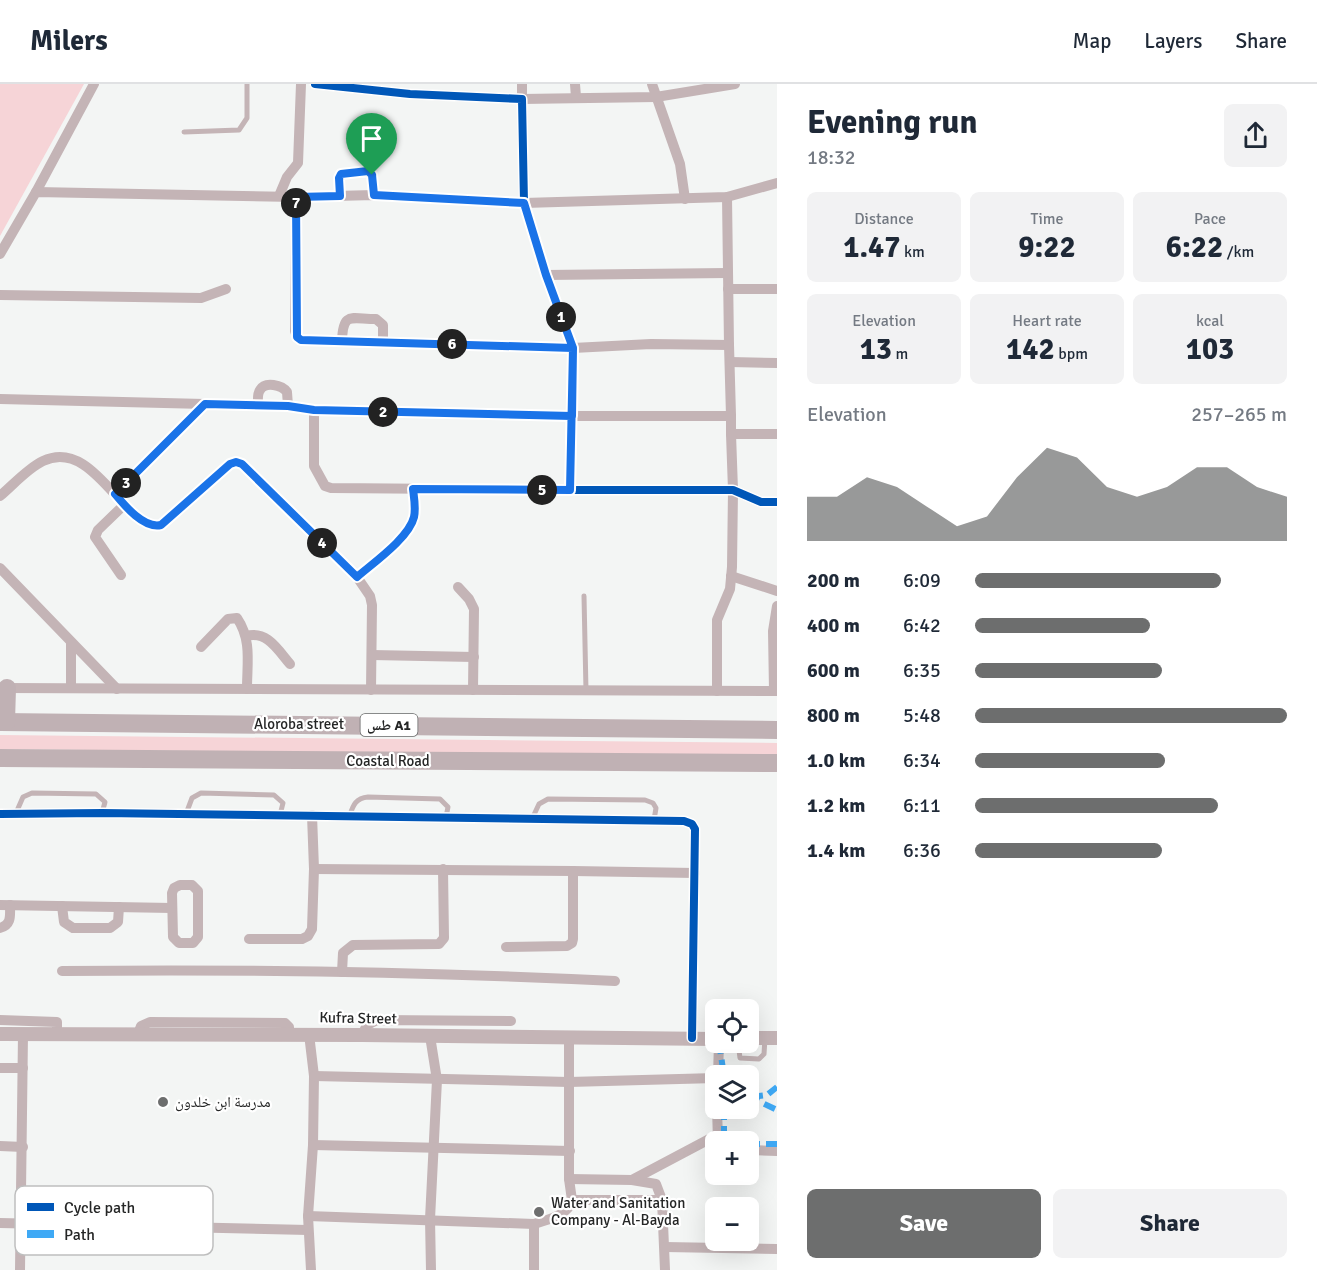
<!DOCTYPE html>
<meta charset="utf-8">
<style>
:root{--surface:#fff;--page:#f2f2f3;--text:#1f2937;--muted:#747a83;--line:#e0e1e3;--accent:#6d6e6e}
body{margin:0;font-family:Signika,"Noto Naskh Arabic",sans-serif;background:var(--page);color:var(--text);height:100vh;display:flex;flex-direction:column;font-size:22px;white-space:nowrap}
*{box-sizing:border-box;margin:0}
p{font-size:20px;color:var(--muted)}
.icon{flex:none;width:33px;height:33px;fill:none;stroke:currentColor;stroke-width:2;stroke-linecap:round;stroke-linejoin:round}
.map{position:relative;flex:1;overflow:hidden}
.sheet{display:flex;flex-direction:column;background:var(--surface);width:540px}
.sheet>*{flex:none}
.tools{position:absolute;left:705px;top:915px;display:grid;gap:12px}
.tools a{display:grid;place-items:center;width:54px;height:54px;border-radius:9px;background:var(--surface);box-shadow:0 6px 24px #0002;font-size:30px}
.pin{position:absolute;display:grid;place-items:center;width:51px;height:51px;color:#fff;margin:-62px -26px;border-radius:50% 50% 50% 0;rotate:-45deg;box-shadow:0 0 6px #0007}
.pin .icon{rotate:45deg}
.km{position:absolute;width:30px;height:30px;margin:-15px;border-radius:50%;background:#222;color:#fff;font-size:16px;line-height:30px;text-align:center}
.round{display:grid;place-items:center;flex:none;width:63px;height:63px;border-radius:9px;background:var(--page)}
.summary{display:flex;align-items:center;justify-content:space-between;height:102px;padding:0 30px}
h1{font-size:33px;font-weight:800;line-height:45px}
.stats{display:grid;grid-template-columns:repeat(3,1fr);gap:9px;height:102px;padding:6px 30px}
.stats div{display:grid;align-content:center;border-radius:9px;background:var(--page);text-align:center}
.stats b{font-size:30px;font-weight:800}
.stats small{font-size:16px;font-weight:400}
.stats p{font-size:16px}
.chart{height:168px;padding:12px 30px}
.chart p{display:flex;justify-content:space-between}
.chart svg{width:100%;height:108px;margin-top:6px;fill:var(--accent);opacity:.7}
.cta{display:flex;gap:12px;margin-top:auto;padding:12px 30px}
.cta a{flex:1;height:69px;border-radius:9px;background:var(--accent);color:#fff;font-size:24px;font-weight:800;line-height:69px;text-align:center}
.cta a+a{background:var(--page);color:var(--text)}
ul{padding:0 30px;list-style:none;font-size:20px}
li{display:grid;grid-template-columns:96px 72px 1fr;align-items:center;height:45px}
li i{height:15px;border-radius:8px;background:var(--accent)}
header{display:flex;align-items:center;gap:36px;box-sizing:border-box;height:84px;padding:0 30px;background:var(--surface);border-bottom:2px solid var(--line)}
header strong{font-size:28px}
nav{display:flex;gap:33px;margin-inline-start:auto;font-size:21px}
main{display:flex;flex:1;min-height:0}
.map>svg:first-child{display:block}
.green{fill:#f6d4d7}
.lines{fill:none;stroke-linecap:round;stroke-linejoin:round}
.service{stroke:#c4b4b6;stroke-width:5}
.minor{stroke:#c4b4b6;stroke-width:10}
.tertiary{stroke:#c4b4b6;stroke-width:14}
.trunk{stroke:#c0b1b4;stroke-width:18}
.quiet{stroke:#3fa9f5;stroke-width:6;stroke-dasharray:12 6;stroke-linecap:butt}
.cycleway-casing{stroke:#fff;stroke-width:11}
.cycleway{stroke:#0057b8;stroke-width:8}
.route-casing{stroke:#fff;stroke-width:12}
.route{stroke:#1a73e8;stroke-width:8}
.poi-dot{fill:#6d6e6e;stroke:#fff;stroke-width:2}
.labels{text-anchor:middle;stroke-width:4.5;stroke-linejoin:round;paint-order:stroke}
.shield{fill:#fff;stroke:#666767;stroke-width:1.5}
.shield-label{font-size:14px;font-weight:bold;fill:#252626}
.street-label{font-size:15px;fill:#252626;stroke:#fff}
.poi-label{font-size:15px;fill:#252626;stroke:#fff;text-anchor:start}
.key{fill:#fff;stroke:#bebebe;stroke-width:1.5}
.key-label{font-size:16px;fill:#252626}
</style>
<header>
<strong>Milers</strong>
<nav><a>Map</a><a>Layers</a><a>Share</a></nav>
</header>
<main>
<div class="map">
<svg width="777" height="1186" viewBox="0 0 777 1186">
<rect width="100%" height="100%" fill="#f3f5f4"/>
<!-- green -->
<g class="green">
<polygon points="0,0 84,0 0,152"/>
<polygon points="0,651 777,659 777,673 0,665"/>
</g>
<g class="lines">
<!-- service -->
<g class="service">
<polyline points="184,48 239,46 247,34 247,0"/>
<polyline points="584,512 586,607"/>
<polyline points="16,729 23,713 32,709 96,710 105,718 102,729"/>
<polyline points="186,730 192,714 201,709 274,711 283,719 280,731"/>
<path d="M350 731C353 721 356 714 368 713L440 715 448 723 446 733"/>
<polyline points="532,735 539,720 548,715 645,716 653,719 656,724 654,736"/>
<polyline points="738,958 740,974 759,975 764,970 765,954"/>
</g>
<!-- minor -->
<g class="minor">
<polyline points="315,0 410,10 522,15 524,119 546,191 573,264 570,406 733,406 761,418 777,418"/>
<polyline points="522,0 522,15 656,13 735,0"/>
<polyline points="575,0 576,13"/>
<polyline points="652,0 680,80 685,115"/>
<polyline points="36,108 94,0"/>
<polyline points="279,112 287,93 298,79 301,0"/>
<polyline points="340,112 339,94 341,90 368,87 372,91 374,111"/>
<polyline points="296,113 295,247 297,253 301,256 573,264 651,260 729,261 727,113"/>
<polyline points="0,170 36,108 296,113 374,111 524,119 727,113 777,99"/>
<polyline points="546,191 727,189"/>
<polyline points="728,205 777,205"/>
<polyline points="0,211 201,214 226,205"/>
<path d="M342 257C343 227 351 235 376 235L383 241V258"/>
<polyline points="729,261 731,332"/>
<polyline points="730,278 777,279"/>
<polyline points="0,315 288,322 314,326 572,332 731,332 731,350 777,350"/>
<path d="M258 322C258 317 257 310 260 306 265 297 282 301 287 308L288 322"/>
<polyline points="314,326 314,382 325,402 331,404 570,406"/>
<polyline points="115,410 205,320"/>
<path d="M0 412C13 401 28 384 43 377 95 352 126 450 161 441L230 380 236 378 242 380 357 493 370 512 372 521 371 606"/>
<polyline points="0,484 117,605"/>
<polyline points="121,491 95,453 98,446 124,421"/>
<polyline points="731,492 777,507"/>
<path d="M357 493C373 479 409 454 414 433 416 425 414 413 413 405"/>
<polyline points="458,503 469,515 474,525 473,606"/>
<path d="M246 552C267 546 278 566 290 580"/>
<polyline points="71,559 71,604"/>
<path d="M201 563 228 535 237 534C252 556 247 579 247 605"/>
<polyline points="372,571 474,573"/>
<polyline points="3,604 777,607"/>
<polyline points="717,607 717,536 730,505 732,483 733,406 731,350"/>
<polyline points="774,607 773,547 777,522"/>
<polyline points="0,730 102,729 684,737 692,740 695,745 692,954"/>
<polyline points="314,785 573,787 695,789"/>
<polygon points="180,801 192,801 198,807 198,853 193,859 179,859 173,853 172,809 174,804"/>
<polyline points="0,821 172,824"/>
<polyline points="62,822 64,838 73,844 110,844 118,838 119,823"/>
<path d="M0 844C12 841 10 831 10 821"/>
<polyline points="249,855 302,855 308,852 312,845 314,785 312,731"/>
<polyline points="506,863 567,862 572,859 573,855 573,787"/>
<path d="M62 887C246 885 431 888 615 897"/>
<polyline points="342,888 343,869 353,861 439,860 444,854 443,785"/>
<polyline points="0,936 57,938 57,950"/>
<polyline points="138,950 141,942 150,938 285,939 289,943 289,950"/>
<polyline points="309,950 314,992 313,1061 308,1132 311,1186"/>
<polyline points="362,951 367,941 377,936 511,937"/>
<polyline points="430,952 437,996 430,1135 431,1186"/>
<polyline points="569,953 569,1095 572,1116"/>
<polyline points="0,984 23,984"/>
<polyline points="314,992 569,998 716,994"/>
<polyline points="718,992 719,958"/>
<polyline points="717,1024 718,1057"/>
<polyline points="313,1061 570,1067"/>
<polyline points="0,1062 23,1063"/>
<polyline points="748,1066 777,1067"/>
<polyline points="569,1095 632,1096 656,1100 662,1116 665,1186"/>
<polyline points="632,1096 717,1051"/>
<path d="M308 1132 534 1140C548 1135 568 1132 572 1116H662"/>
<polyline points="0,1139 308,1146"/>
<polyline points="665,1163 777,1165"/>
<polyline points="20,1186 23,950"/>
<polyline points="534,1186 534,1140"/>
</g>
<!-- tertiary -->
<g class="tertiary">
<polyline points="0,950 362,951 716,955"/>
<polyline points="748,954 777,954"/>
</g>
<!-- trunk -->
<g class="trunk">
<polyline points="0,638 777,646"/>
<polyline points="6,638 7,604"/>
<polyline points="0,674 777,679"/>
</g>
<!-- quiet -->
<g class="quiet">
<polyline points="719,958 724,992"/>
<polyline points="751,1013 767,1011 777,1003"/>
<polyline points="748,1016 752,1014 777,1026"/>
<polyline points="724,1024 724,1052 726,1058"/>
<polyline points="748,1060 777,1060"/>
</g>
<defs>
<g id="cycleway">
<polyline points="315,0 410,10 522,15 524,119 546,191 573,264 570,406 733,406 761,418 777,418"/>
<polyline points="0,730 102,729 684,737 692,740 695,745 692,954"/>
</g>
</defs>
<!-- cycleway casing -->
<use href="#cycleway" class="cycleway-casing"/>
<!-- cycleway -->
<use href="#cycleway" class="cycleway"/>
</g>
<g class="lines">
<defs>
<path id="route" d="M372 91 374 111 524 119 546 191 573 264 572 332 314 326 288 322 205 320 115 410C125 422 144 445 161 441L230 380 236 378 242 380 357 493C373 479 409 454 414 433 416 424 414 413 413 405L570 406 573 264 301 256 297 253 296 113 340 112 339 94 341 90 368 87 372 91"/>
</defs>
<!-- route casing -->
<use href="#route" class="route-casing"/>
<!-- route -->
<use href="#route" class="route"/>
</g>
<!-- markers -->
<g class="poi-dot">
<circle cx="163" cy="1018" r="6"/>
<circle cx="539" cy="1128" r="6"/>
</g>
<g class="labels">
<!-- shield labels -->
<rect class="shield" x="360.5" y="630" width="57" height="22" rx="4.5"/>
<g class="shield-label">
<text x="389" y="646">طس A1</text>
</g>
<!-- street labels -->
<g class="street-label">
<text x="299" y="645">Aloroba street</text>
<text x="388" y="682">Coastal Road</text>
<text transform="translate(358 934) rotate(1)" y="5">Kufra Street</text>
</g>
<!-- poi labels -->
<g class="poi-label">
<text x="175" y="1023">مدرسة ابن خلدون</text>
<text x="551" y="1124">Water and Sanitation<tspan x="551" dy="17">Company - Al-Bayda</tspan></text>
</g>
</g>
<!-- legend -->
<rect x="15" y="1102" width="198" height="69" rx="9" class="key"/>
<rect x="27" y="1119" width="27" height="8" fill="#0057b8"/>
<rect x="27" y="1146" width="27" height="8" fill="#3fa9f5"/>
<g class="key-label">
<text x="64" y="1129">Cycle path</text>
<text x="64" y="1156">Path</text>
</g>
</svg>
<div class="tools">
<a><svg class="icon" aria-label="locate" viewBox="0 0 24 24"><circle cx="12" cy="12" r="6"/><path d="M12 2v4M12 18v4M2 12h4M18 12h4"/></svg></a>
<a><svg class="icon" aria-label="layers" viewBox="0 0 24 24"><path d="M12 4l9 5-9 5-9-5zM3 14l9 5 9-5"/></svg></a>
<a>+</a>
<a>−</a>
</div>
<div class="pin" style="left:372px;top:91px;background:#1e9e55"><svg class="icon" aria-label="arrive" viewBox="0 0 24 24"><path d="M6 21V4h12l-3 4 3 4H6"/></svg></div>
<b class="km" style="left:561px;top:233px">1</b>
<b class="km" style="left:383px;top:328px">2</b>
<b class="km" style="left:126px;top:399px">3</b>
<b class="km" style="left:322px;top:459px">4</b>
<b class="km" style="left:542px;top:406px">5</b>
<b class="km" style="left:452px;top:260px">6</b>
<b class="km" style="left:296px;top:119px">7</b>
</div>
<section class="sheet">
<div class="summary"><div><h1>Evening run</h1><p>18:32</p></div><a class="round"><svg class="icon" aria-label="share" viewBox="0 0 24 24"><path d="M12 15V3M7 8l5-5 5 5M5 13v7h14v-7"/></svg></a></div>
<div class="stats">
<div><p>Distance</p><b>1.47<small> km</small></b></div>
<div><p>Time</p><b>9:22</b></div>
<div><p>Pace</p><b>6:22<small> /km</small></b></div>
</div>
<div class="stats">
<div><p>Elevation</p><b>13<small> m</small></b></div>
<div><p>Heart rate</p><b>142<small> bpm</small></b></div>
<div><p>kcal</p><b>103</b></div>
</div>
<div class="chart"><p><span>Elevation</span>257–265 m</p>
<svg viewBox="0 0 160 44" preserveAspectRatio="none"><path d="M0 44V26L10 26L20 18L30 22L40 30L50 38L60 34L70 18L80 6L90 10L100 22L110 26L120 22L130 14L140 14L150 22L160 26V44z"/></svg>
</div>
<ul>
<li><b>200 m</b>6:09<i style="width:79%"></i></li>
<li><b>400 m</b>6:42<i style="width:56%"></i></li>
<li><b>600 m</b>6:35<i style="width:60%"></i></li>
<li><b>800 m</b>5:48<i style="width:100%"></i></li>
<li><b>1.0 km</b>6:34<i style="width:61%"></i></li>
<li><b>1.2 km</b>6:11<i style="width:78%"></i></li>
<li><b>1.4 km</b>6:36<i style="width:60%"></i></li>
</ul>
<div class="cta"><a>Save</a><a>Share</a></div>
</section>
</main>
